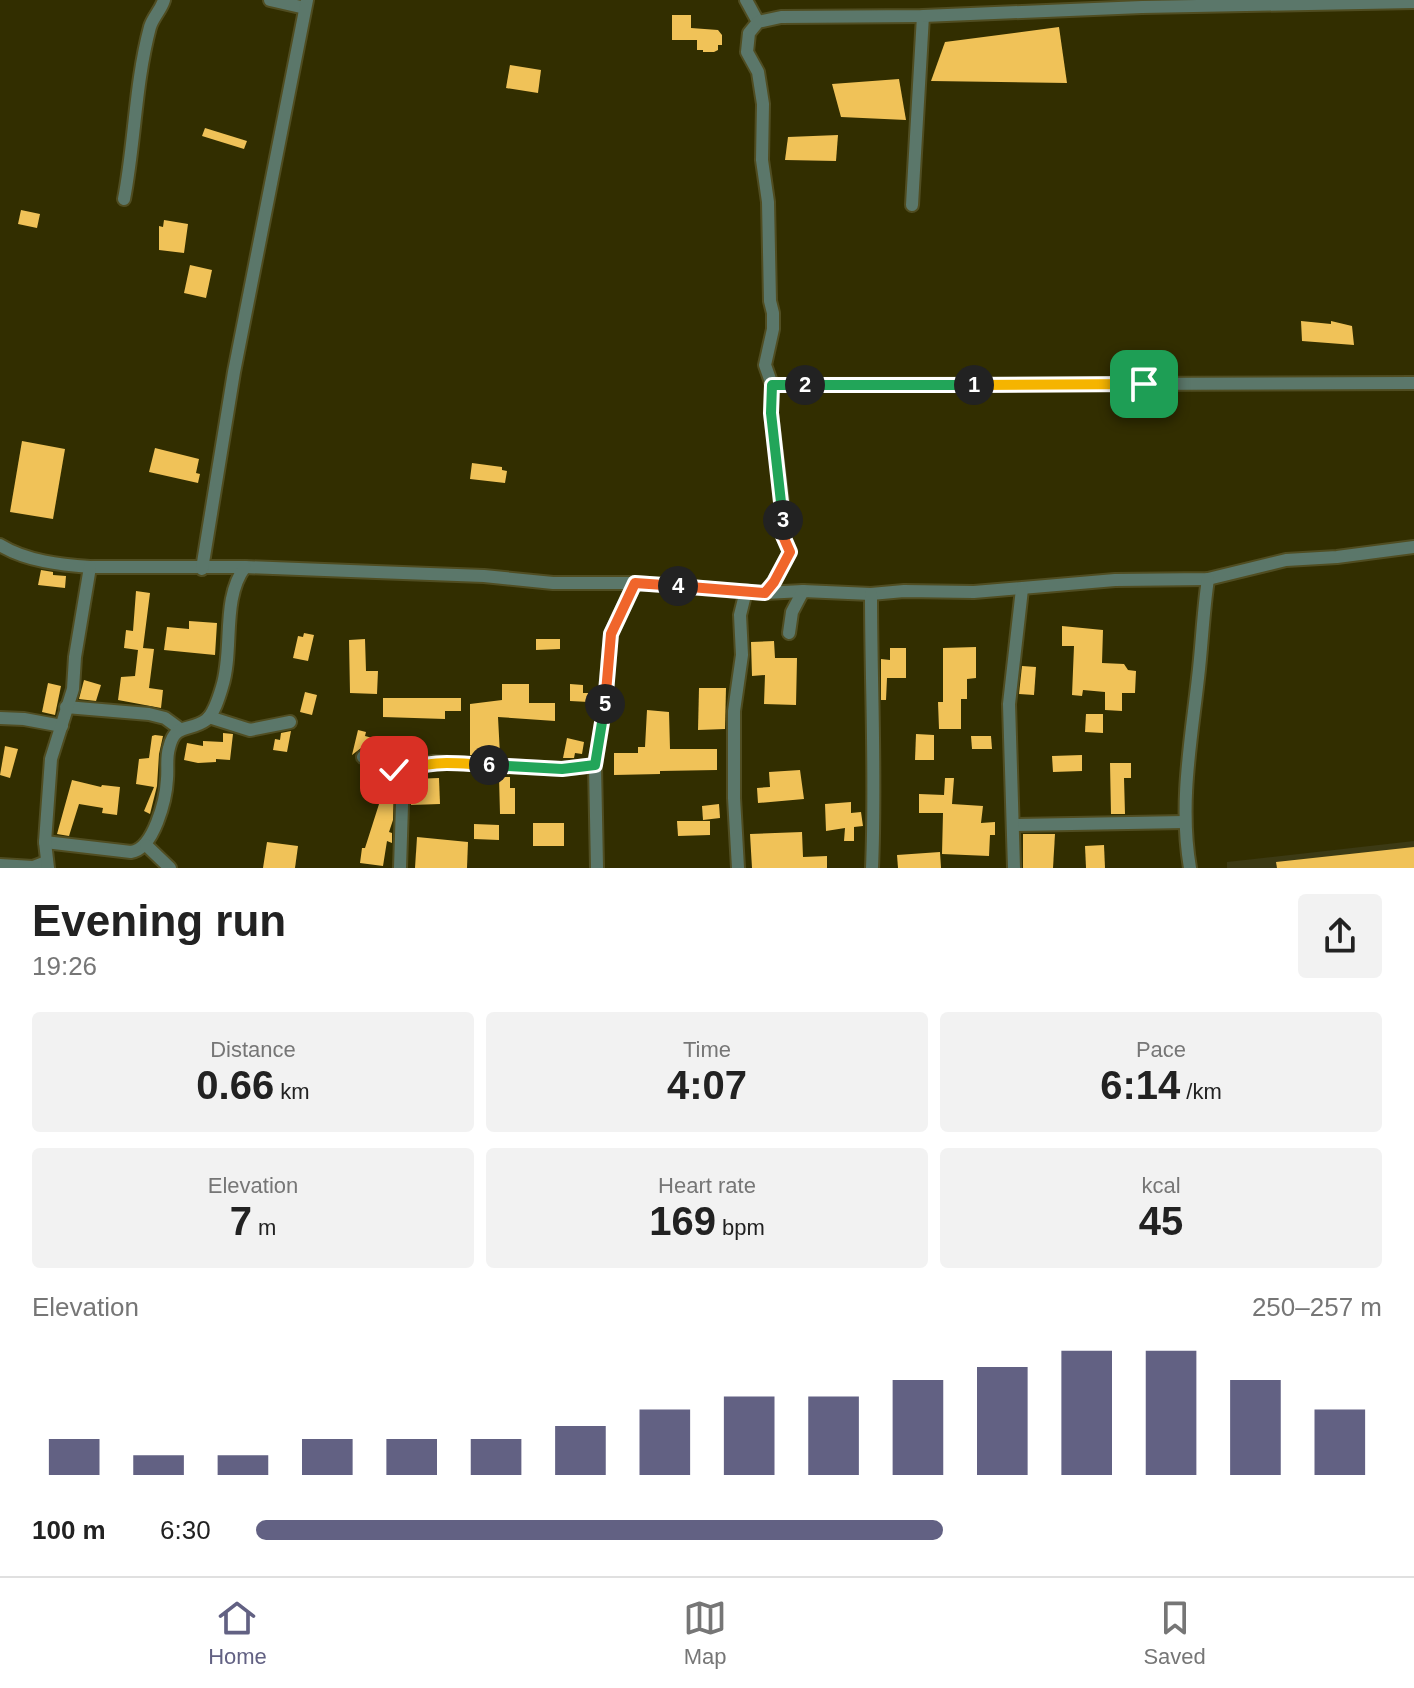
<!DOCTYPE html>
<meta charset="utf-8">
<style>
:root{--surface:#fff;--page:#f2f2f2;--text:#222;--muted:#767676;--line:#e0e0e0;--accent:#626183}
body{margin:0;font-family:Helvetica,sans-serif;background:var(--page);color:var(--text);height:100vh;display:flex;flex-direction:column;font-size:30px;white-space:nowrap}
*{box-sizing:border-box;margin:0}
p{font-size:26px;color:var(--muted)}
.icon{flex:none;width:44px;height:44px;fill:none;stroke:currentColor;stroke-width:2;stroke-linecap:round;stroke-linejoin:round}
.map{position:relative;height:868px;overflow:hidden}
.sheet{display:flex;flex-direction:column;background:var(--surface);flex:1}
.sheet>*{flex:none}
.pin{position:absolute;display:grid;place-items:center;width:68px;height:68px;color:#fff;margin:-34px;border-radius:16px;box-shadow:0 4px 12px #0006}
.km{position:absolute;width:40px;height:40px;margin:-20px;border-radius:50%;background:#222;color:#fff;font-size:22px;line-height:40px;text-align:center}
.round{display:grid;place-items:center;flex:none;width:84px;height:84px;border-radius:8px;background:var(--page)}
.summary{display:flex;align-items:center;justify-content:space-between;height:136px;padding:0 32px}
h1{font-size:44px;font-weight:800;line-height:60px}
.metrics{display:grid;grid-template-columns:repeat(3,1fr);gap:12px;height:136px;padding:8px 32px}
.metrics div{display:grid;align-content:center;border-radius:8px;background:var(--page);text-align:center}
.metrics b{font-size:40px;font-weight:800}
.metrics small{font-size:22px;font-weight:400}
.metrics p{font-size:22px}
.chart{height:224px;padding:16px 32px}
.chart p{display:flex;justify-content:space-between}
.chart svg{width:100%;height:144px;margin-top:8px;stroke:var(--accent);stroke-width:6}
ul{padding:0 32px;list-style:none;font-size:26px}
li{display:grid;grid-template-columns:128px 96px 1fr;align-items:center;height:60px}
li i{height:20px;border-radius:10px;background:var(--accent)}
.dock{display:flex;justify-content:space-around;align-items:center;height:112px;border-top:2px solid var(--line);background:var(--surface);font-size:22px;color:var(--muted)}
.dock a{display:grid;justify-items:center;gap:4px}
.dock .on{color:var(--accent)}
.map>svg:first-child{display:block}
.built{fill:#3c3a14}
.building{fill:#f0c258}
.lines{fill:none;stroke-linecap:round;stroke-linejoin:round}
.minor-casing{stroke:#504d21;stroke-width:16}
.minor{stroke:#5b776a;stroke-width:12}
.split-1-casing{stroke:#fff;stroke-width:16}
.split-2-casing{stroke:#fff;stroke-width:16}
.split-3-casing{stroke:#fff;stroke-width:16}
.split-4-casing{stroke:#fff;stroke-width:16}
.split-5-casing{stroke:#fff;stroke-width:16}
.split-6-casing{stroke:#fff;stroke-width:16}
.split-7-casing{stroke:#fff;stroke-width:16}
.split-1{stroke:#f5b400;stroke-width:10}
.split-2{stroke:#22a559;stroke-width:10}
.split-3{stroke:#22a559;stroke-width:10}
.split-4{stroke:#f0652b;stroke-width:10}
.split-5{stroke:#f0652b;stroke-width:10}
.split-6{stroke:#22a559;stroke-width:10}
.split-7{stroke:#f5b400;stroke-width:10}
</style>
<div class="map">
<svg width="1414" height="868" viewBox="0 0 1414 868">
<rect width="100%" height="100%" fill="#322e00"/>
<!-- built -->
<polygon class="built" points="1414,841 1414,868 1227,868 1227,862"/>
<!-- building -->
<g class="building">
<polygon points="672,15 691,15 691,28 718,30 722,35 722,45 718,45 718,50 714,52 703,52 703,50 697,50 697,40 672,40"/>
<polygon points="1059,27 1067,83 931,81 945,42"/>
<polygon points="510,65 541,70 538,93 506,88"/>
<polygon points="899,79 906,120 841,117 832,84"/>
<polygon points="205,128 247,141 244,149 202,136"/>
<polygon points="838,135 836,161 785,160 788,137"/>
<polygon points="21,210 40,214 37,228 18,224"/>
<polygon points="164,220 188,224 184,253 159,250 159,226 163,227"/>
<polygon points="190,265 212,270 206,298 184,293"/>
<polygon points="1301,321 1331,324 1331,321 1352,326 1354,345 1302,341"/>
<polygon points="22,441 65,449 53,519 10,512"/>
<polygon points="155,448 199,459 196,473 200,474 198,483 149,472"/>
<polygon points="472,463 502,467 502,470 507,471 505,483 470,479"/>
<polygon points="41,570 53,572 53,575 66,576 65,588 38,585"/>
<polygon points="136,591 150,593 143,648 154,649 149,688 163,690 161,708 118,700 121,677 135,676 138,650 124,648 126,630 133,631"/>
<polygon points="189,621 217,623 215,655 164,650 167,627 189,629"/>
<polygon points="1062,626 1103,630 1102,663 1124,664 1128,670 1136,671 1135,693 1122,693 1122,711 1105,710 1105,692 1083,690 1082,696 1072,695 1074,646 1062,646"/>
<polygon points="304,633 314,635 308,661 293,658 298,636 303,637"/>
<polygon points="365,639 366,671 378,671 377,694 350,693 349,640"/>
<polygon points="536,639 560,639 560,649 536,650"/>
<polygon points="774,641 775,658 797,658 796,705 764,704 765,675 752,676 751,642"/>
<polygon points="976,647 976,678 967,679 967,699 961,699 961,729 939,729 938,702 943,702 943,648"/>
<polygon points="890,648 906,648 906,678 887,678 886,700 881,700 881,659 890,660"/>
<polygon points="1022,666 1036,667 1034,695 1019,694"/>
<polygon points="84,680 101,685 96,701 79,699"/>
<polygon points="48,683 61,686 55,715 42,712"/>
<polygon points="502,684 529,684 529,703 555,703 555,721 498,717 500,755 470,755 470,704 502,700"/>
<polygon points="570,684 583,685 583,693 589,693 589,702 570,701"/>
<polygon points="699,688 726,688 725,729 698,730"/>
<polygon points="305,692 317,695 312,715 300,712"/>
<polygon points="383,698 461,698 461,711 445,711 445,719 383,717"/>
<polygon points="647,710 669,712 670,749 717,749 717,770 660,771 660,774 614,775 614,753 638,753 638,747 645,747"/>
<polygon points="1086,714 1103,714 1103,733 1085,732"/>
<polygon points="358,730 366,732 365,736 376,739 374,752 361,748 352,755"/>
<polygon points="291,731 287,752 273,750 275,739 280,740 281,733"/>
<polygon points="223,733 233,734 230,760 216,759 216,762 198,763 184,760 187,743 203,746 203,741 223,742"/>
<polygon points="916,734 934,735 934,760 915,760"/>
<polygon points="155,735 163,736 159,754 157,786 150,814 144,811 154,787 136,784 139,759 149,758 152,736"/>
<polygon points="971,736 991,736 992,749 972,749"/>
<polygon points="567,738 584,742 582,754 575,753 574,758 563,758"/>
<polygon points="5,746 18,749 10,778 0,775"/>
<polygon points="1082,755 1082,771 1053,772 1052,756"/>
<polygon points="1110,763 1131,763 1131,778 1124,778 1125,814 1111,814"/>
<polygon points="800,770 804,799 758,803 757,788 770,787 769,772"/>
<polygon points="499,777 510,777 510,788 515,788 515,814 500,814"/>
<polygon points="439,778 440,804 411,805 412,779"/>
<polygon points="945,778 954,778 952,804 983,806 981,823 995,822 995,835 990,835 989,856 942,854 943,813 919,813 919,794 944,795"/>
<polygon points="387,779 394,781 393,820 389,832 392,833 392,843 387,841 383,866 360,863 362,848 365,848"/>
<polygon points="72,780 101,787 102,785 120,787 117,815 102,813 103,808 79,804 69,836 57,834"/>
<polygon points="851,802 851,813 861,812 863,826 854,827 854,841 844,841 845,828 826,831 825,804"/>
<polygon points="719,804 720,818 703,820 702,806"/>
<polygon points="677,821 710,821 710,835 678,836"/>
<rect x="533" y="823" width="31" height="23"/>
<polygon points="474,824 499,825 499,840 474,839"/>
<polygon points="802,832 803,857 827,856 827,868 752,868 750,834"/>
<polygon points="1023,834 1055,834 1053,868 1023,868"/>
<polygon points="417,837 468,842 467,868 415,868"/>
<polygon points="267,842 298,846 295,868 263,868"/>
<polygon points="1104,845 1105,868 1086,868 1085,846"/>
<polygon points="1414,847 1414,868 1277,868 1276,862"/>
<polygon points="940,852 941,868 898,868 897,855"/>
</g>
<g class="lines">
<defs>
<g id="minor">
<polyline points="270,0 305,8"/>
<polyline points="746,0 758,22"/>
<path d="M124 199C135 142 135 83 150 27 153 17 161 10 164 0"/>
<polyline points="912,205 923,16"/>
<polyline points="772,385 1414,383"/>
<path d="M0 545C26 561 61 565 90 567H245L376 572 484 576 553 583H635L765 593 803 591 871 594 904 591 974 592 1115 580 1208 579 1286 560 1337 557 1414 547"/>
<polyline points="202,569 234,372 307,0"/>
<polyline points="765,593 774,582 790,552 783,536 783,510 771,413 772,385 765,365 773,329 773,313 770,301 768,202 762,160 763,104 758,72 747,52 749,33 758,22 781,17 923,16 1142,7 1414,2"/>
<path d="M871 594C871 685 876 777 872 868"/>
<polyline points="789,633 792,612 803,591"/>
<polyline points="66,707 149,714 165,718 180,729"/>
<polyline points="209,717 250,730 290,722"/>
<polyline points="0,718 24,719 62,726"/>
<polyline points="363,757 403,773"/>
<polyline points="403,773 419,765 433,762 562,769 595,765"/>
<polyline points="1015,825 1185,822"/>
<path d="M45 842 131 852C154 849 166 799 167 779 168 769 166 758 169 748 175 722 190 732 206 720 214 714 219 697 222 687 234 649 221 599 245 567"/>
<polyline points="146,845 170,868"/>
<polyline points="0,865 33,867 46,862"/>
<polyline points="48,868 45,842 51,759 73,689 75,657 90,567"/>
<polyline points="400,868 403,773"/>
<polyline points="597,868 595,765 604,712 611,634 635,583"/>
<polyline points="738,868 734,798 734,711 742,655 740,615 746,591"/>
<polyline points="1014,868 1009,704 1022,589"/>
<path d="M1190 868C1179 804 1191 741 1198 678 1202 645 1203 612 1208 579"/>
</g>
</defs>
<!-- minor casing -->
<use href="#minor" class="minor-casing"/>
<!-- minor -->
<use href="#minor" class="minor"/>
</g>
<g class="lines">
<defs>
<polyline id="split-1" points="974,385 1144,384"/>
<polyline id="split-2" points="805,385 974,385"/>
<polyline id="split-3" points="783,520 771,413 772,385 805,385"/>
<polyline id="split-4" points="678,586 765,593 774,582 790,552 783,536 783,520"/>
<polyline id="split-5" points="605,704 611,634 635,583 678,586"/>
<polyline id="split-6" points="489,765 562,769 595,765 605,704"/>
<path id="split-7" d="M394 770 403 773C431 758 458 764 489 765"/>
</defs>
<!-- split-1 casing -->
<use href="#split-1" class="split-1-casing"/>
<!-- split-2 casing -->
<use href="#split-2" class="split-2-casing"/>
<!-- split-3 casing -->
<use href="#split-3" class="split-3-casing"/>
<!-- split-4 casing -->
<use href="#split-4" class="split-4-casing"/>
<!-- split-5 casing -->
<use href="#split-5" class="split-5-casing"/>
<!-- split-6 casing -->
<use href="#split-6" class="split-6-casing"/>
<!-- split-7 casing -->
<use href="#split-7" class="split-7-casing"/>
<!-- split-1 -->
<use href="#split-1" class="split-1"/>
<!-- split-2 -->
<use href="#split-2" class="split-2"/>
<!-- split-3 -->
<use href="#split-3" class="split-3"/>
<!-- split-4 -->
<use href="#split-4" class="split-4"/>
<!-- split-5 -->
<use href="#split-5" class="split-5"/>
<!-- split-6 -->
<use href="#split-6" class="split-6"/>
<!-- split-7 -->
<use href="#split-7" class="split-7"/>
</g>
</svg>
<div class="pin" style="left:1144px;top:384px;background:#1e9e55"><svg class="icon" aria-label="arrive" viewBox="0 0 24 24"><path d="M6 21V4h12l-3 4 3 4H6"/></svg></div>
<div class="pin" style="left:394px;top:770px;background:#d93025"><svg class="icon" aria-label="check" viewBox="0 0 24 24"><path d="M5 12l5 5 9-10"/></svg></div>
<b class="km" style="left:974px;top:385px">1</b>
<b class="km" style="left:805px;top:385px">2</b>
<b class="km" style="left:783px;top:520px">3</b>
<b class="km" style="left:678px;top:586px">4</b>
<b class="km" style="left:605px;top:704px">5</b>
<b class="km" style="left:489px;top:765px">6</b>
</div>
<section class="sheet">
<div class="summary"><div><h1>Evening run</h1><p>19:26</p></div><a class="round"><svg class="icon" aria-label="share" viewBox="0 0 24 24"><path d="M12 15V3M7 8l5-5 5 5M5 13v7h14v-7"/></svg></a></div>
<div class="metrics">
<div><p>Distance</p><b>0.66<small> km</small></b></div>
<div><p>Time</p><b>4:07</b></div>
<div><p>Pace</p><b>6:14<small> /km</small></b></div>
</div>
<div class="metrics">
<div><p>Elevation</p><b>7<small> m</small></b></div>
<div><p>Heart rate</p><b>169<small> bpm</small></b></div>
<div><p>kcal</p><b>45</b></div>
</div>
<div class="chart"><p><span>Elevation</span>250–257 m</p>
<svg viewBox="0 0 160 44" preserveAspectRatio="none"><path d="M5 44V33M15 44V38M25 44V38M35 44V33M45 44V33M55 44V33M65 44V29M75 44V24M85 44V20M95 44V20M105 44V15M115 44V11M125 44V6M135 44V6M145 44V15M155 44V24"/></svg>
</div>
<ul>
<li><b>100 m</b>6:30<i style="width:61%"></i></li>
</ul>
</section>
<nav class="dock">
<a class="on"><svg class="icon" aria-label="home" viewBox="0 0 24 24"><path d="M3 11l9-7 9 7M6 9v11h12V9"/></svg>Home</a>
<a><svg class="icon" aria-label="map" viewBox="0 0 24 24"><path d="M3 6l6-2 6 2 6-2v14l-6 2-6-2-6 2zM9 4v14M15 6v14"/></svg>Map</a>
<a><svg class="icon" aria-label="saved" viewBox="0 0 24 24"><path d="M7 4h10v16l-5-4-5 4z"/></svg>Saved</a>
</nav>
